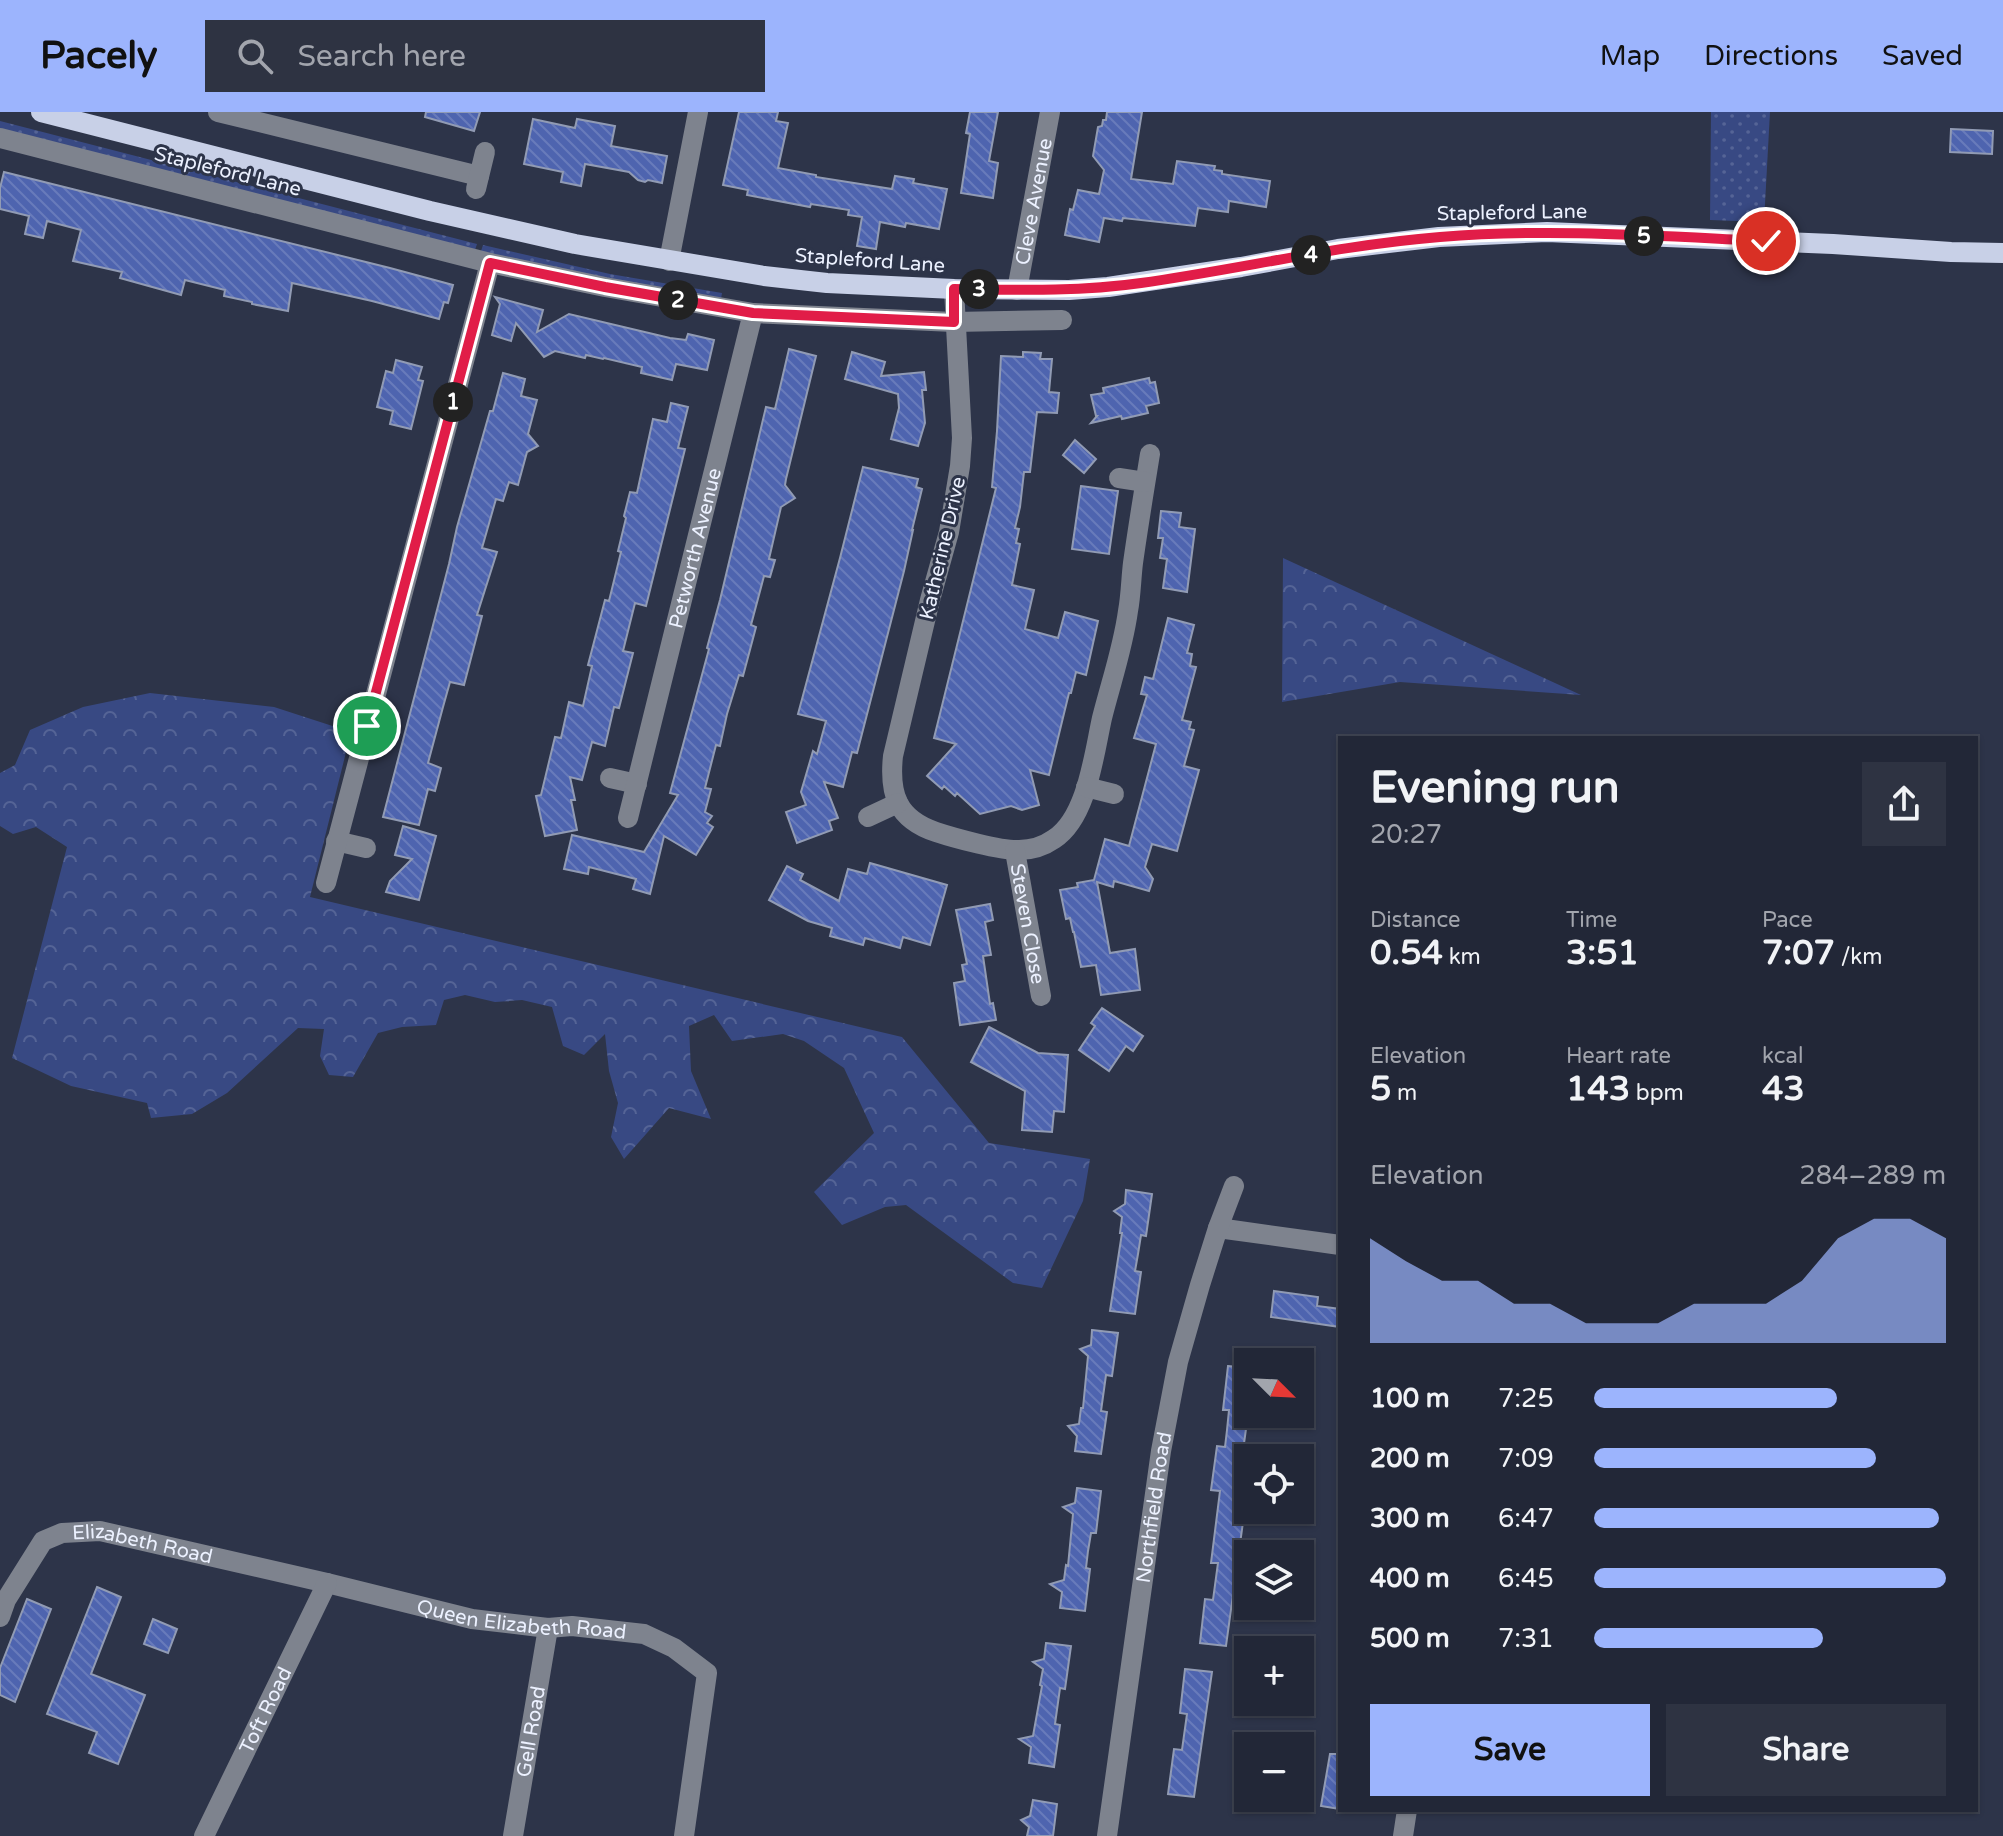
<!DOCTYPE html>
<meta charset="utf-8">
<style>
:root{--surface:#222737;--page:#2e3342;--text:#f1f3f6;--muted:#a2a5ad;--line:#3f4452;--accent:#9cb4fd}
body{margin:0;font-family:"Varela Round",sans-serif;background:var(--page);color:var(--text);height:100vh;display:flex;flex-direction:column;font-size:30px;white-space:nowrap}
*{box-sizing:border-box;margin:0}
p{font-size:26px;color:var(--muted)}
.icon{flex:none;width:44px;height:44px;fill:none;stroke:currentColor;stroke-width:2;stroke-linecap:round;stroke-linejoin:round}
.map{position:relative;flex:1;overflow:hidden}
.panel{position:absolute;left:1338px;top:624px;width:640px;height:1076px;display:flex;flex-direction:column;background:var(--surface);border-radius:0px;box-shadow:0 2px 6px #0004,0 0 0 2px var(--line)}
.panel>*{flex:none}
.needle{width:52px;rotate:114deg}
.fabs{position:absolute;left:1234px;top:1236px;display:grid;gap:16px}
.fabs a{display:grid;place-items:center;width:80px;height:80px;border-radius:0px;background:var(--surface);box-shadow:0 2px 6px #0004,0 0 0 2px var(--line);font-size:40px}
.pin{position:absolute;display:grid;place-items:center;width:68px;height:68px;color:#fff;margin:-34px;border:4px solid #fff;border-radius:50%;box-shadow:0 2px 8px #0007}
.km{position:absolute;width:40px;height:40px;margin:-20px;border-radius:50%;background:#222;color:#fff;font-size:22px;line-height:40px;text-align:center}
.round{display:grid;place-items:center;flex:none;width:84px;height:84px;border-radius:0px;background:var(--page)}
.head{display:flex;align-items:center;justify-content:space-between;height:136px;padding:0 32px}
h1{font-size:44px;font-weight:700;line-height:60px}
.figures{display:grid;grid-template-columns:repeat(3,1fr);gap:12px;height:136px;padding:8px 32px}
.figures div{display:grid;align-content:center}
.figures b{font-size:34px;font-weight:700}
.figures small{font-size:22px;font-weight:400}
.figures p{font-size:22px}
.chart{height:224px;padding:16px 32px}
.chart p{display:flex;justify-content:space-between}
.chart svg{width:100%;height:144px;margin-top:8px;fill:var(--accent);opacity:.7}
.action{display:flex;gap:16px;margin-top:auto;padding:16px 32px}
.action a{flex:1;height:92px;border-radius:0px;background:var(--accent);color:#111;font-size:32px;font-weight:700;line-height:92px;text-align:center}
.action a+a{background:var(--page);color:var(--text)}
ul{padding:0 32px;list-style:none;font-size:26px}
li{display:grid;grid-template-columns:128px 96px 1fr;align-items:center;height:60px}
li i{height:20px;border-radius:10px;background:var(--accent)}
header{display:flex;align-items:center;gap:48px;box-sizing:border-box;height:112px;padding:0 40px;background:var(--accent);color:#111}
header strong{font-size:38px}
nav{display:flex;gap:44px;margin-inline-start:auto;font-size:28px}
.search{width:560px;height:72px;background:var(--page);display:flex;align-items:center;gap:20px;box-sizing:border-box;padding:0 28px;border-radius:0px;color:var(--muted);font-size:30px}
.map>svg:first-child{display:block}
.grass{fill:url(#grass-dots)}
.forest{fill:url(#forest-crowns)}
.building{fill:url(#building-back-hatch);stroke:#919bb4;stroke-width:2}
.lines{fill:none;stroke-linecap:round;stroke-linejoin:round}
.minor{stroke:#7e838e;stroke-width:20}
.major{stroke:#c8d0e7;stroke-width:20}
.route-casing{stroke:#fff;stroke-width:16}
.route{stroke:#e11d48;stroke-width:10}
.labels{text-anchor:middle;stroke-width:6;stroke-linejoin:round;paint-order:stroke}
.street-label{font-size:20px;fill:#ecf1ff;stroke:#2d3449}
</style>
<header>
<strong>Pacely</strong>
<div class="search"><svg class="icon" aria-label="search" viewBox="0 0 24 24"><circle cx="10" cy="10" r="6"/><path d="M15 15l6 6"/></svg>Search here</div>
<nav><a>Map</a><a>Directions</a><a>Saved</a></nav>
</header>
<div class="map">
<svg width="2003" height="1724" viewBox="0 0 2003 1724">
<defs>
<pattern id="grass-dots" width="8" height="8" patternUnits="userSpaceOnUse" patternTransform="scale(2)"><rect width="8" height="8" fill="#384983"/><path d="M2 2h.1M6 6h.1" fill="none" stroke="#556496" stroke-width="1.8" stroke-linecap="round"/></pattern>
<pattern id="forest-crowns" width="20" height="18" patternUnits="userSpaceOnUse" patternTransform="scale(2)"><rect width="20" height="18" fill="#384983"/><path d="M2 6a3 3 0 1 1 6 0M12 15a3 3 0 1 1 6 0" fill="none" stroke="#556496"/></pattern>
<pattern id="building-back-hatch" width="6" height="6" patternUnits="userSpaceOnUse" patternTransform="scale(2)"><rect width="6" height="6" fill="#4e64af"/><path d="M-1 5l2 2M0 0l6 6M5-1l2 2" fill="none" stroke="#687bbb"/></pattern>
</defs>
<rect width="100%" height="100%" fill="#2d3449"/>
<!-- grass -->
<g class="grass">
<polygon points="1711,0 1770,0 1764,110 1710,108"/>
<polygon points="0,9 477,132 475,138 0,18"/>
<polygon points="483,133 610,162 722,181 721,187 607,169 481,139"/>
</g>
<!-- forest -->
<g class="forest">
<polygon points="1283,446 1581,583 1400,570 1282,590"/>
<polygon points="150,581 274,595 351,620 310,785 902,925 989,1031 1090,1047 1083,1089 1042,1176 1013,1171 906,1093 885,1095 842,1113 814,1080 874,1021 844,956 804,929 783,922 732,929 714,903 689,914 691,959 711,1007 669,996 624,1047 611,1025 618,991 609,959 605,922 584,943 563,934 552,895 522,888 495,890 465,883 444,888 436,913 402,915 378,921 353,965 329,963 320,944 324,917 298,916 227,981 192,1002 151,1006 147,991 71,974 12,946 67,735 36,715 13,722 0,714 0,661 15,653 30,618 83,595"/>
</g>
<!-- building -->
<g class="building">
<polygon points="426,0 480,0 474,19 425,5"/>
<polygon points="739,0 778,0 776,9 788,11 778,56 816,63 816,65 892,77 895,64 914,67 913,71 947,77 939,117 906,111 905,115 880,110 876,137 857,134 862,105 848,103 849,98 811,92 810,95 747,83 748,78 723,73"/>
<polygon points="970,0 998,0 989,49 998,51 993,86 961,81 970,22 966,21"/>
<polygon points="1107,0 1142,0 1131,67 1173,72 1177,49 1215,54 1214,58 1222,59 1222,62 1270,69 1266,95 1229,89 1228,100 1198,96 1195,114 1123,106 1122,109 1104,106 1099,130 1065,123 1070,97 1073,98 1078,78 1099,82 1104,58 1093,44 1098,15 1102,14 1103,8 1106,8"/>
<polygon points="533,7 575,16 577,7 615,14 611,34 667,44 662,71 648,68 645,70 638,68 629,60 585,52 581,74 561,70 563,60 524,52"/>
<polygon points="1951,17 1993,19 1992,42 1950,40"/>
<polygon points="4,60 390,156 453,173 448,191 444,190 439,207 372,189 292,171 288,199 252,192 252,190 224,184 225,178 185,168 181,183 120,166 122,160 73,149 81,118 47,109 43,126 25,122 29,104 0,97 0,76"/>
<polygon points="495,185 543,198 537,220 569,202 670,226 686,228 688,222 714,228 707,258 676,252 672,268 641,261 642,255 604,246 603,247 586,243 585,246 555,239 544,245 516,211 511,229 492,223 500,192"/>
<polygon points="789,237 816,244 786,367 785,373 795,386 781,395 769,447 775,448 770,465 764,464 751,513 756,515 743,564 739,563 727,602 720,634 716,633 705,676 711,677 705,700 712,704 707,711 713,715 696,743 664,724 650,782 633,777 636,767 589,755 588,762 564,757 572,723 644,740 678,683 670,681 709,537 707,536 720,488 766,295 775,297"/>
<polygon points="852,240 885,250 881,264 924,260 926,278 922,278 925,311 918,334 891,327 899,296 898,282 845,267"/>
<polygon points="1023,240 1041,241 1040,247 1052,247 1049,280 1059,281 1057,301 1037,300 1030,360 1024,360 1020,395 1015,416 1019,417 1016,431 1020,432 1012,473 1034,478 1025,517 1058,526 1065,500 1098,509 1086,563 1076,560 1071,581 1069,581 1049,663 1030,658 1039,693 1022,698 1011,694 980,702 957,681 955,684 944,674 942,677 927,664 956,632 934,626 996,376 992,375 997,319 1001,244 1023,245"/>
<polygon points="396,248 422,255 418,268 423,269 411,317 390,312 393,299 377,295 386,259 393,261"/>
<polygon points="503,261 525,267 521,284 537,288 528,322 538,334 527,340 518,373 509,370 503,389 496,387 482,436 497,440 477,503 482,504 464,573 450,570 443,595 428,651 441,656 435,679 428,677 419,713 383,705 449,452 457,415 490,299 493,299"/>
<polygon points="1149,266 1150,271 1155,270 1159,291 1146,294 1148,301 1122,307 1121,304 1091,311 1097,304 1096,304 1091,283 1104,281 1103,276"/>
<polygon points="671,291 688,295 678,336 685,337 646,494 635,491 623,539 633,541 619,596 614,595 605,634 592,630 582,668 570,665 575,688 571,688 577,718 545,724 536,684 541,683 555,625 561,626 569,590 583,594 592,554 588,553 605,488 609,489 621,440 618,439 626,406 624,404 630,380 637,381 653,307 667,310"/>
<polygon points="1075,328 1096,347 1084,361 1063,343"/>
<polygon points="863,355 918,367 916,375 922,377 912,418 913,418 904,459 857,641 852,640 843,675 824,670 838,706 829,709 832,718 797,731 786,700 806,693 801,680 813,639 817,642 826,609 798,602 840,446"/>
<polygon points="1081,374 1118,379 1109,442 1072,437"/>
<polygon points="1161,399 1181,401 1179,415 1195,417 1187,480 1163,476 1167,447 1160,446 1163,426 1158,426"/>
<polygon points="1168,506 1194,513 1187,541 1192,542 1190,554 1196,555 1182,608 1191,610 1189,617 1194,618 1184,654 1199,658 1177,739 1152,732 1145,755 1153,767 1149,779 1114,769 1113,775 1097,770 1110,841 1135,837 1140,878 1101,883 1096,853 1081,855 1074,820 1073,820 1070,806 1066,807 1060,778 1078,775 1077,771 1094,768 1105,727 1129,734 1156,632 1134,626 1147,583 1141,582 1145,565 1153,567"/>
<polygon points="403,714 436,724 419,788 386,780 390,769 412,747 395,743"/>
<polygon points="870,751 947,773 930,833 903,825 900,836 865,826 863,833 830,824 832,816 808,809 769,788 787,754 803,762 800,768 839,789 848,757 867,762"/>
<polygon points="990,792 993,808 985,810 991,843 983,844 990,892 993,891 996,908 960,913 954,871 965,869 962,853 967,852 956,798"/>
<polygon points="1102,896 1143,924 1133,939 1126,934 1109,959 1079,938 1095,914 1091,911"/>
<polygon points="989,915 1038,941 1068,943 1064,1000 1054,999 1052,1020 1022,1018 1025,979 971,950"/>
<polygon points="1126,1078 1152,1082 1146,1124 1141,1123 1138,1142 1135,1159 1141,1160 1135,1202 1110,1199 1122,1121 1120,1121 1122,1105 1114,1099 1125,1092"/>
<polygon points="1274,1179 1318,1185 1317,1194 1340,1197 1340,1215 1271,1205"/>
<polygon points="1092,1218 1118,1221 1112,1264 1106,1263 1101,1299 1107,1300 1101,1342 1075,1339 1077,1324 1068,1314 1079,1312 1081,1296 1083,1296 1088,1244 1080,1237 1091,1233"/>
<polygon points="1228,1254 1248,1256 1248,1303 1233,1409 1243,1410 1226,1534 1200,1531 1205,1487 1213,1488 1218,1451 1211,1451 1220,1379 1211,1378 1217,1334 1225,1335 1227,1318 1229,1298 1223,1298"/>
<polygon points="1077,1376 1101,1379 1096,1421 1091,1421 1088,1439 1086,1456 1090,1457 1085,1499 1060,1496 1062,1480 1050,1472 1064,1468 1066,1453 1068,1454 1073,1402 1063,1395 1075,1391"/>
<polygon points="97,1475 121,1485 91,1562 145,1583 118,1652 89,1641 97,1620 47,1602"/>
<polygon points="27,1487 51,1497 15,1590 0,1583 0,1556"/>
<polygon points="153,1507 177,1517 168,1541 144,1532"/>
<polygon points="1046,1531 1071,1534 1065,1577 1060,1576 1055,1612 1060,1613 1054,1655 1029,1651 1031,1635 1019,1627 1033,1624 1042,1574 1040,1573 1043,1557 1033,1550 1044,1547"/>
<polygon points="1185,1557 1212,1560 1194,1685 1168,1682 1174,1637 1182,1638 1187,1602 1180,1601"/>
<polygon points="1330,1642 1340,1642 1340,1697 1321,1694"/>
<polygon points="1033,1688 1057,1692 1053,1724 1027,1724 1029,1715 1021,1708 1030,1704"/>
</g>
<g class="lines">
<!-- minor -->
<g class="minor">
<polyline points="218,0 479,64"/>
<polyline points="0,26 490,151 605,175 753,201 954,210 1062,208"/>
<polyline points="476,77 485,40"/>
<polyline points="669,149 698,0"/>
<path d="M954 177 962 326 960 354 949 420 930 488 893 644C889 682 897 707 936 720 954 726 1002 739 1019 738 1031 738 1044 734 1054 727 1087 706 1094 642 1102 606 1111 570 1123 536 1128 499 1131 483 1131 467 1133 451 1138 415 1144 379 1150 342"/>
<path id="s1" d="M1017 178 1050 0"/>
<polyline points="1119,366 1145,370"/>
<polyline points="610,666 637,672"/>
<polyline points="1086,675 1114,682"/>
<polyline points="868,705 898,691"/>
<path id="s2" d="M628 706 753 201"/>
<polyline points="336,729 366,736"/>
<path id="s3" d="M1015 739 1041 884"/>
<polyline points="326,771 490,151"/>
<polyline points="1218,1116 1340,1133"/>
<path id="s4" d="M0 1505 6 1488 43 1429 62 1421 100 1419 327 1471 472 1507 548 1516 572 1514 644 1522 674 1536 707 1561 684 1724"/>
<path id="s5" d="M204 1724 327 1471"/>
<path id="s6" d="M513 1724 548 1516"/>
<path id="s7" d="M1107 1724 1161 1339 1178 1250 1200 1173 1218 1116 1234 1074"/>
<polyline points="1403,1724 1407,1698"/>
</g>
<!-- major -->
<polyline class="major" points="41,0 430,99 575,132 764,164 827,171 954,177 1069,178 1108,175 1241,155 1338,137 1439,125 1547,120 1833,132 1951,140 2003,141"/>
</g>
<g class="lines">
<defs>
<path id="route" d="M367 614 490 151 605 175 753 201 954 210V177C1016 178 1079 180 1141 171 1241 157 1339 133 1440 125 1548 116 1658 124 1766 129"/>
</defs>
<!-- route casing -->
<use href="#route" class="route-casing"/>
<!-- route -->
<use href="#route" class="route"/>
</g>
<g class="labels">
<!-- street labels -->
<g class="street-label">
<text transform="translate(228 59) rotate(14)" y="7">Stapleford Lane</text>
<text dy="7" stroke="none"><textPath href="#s1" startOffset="90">Cleve Avenue</textPath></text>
<text transform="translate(1512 100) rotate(-1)" y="7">Stapleford Lane</text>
<text transform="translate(870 148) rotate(4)" y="7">Stapleford Lane</text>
<text transform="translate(942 436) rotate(-77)" y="7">Katherine Drive</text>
<text dy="7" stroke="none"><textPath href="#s2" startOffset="278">Petworth Avenue</textPath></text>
<text dy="7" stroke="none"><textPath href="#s3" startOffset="74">Steven Close</textPath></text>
<text dy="7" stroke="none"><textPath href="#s7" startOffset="332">Northfield Road</textPath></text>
<text dy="7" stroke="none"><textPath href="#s4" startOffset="190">Elizabeth Road</textPath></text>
<text dy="7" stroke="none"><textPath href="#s4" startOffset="578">Queen Elizabeth Road</textPath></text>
<text dy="7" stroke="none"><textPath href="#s5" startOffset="140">Toft Road</textPath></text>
<text dy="7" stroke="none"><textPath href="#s6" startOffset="106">Gell Road</textPath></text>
</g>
</g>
</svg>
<div class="fabs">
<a><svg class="needle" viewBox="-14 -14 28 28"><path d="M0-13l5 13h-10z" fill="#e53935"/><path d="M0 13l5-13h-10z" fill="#a2a5ad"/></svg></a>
<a><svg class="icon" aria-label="locate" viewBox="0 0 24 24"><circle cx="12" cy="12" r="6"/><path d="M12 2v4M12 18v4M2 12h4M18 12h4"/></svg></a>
<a><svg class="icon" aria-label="layers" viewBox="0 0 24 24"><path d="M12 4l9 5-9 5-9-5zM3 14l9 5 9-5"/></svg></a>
<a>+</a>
<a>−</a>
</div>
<div class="pin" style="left:367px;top:614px;background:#1e9e55"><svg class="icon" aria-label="arrive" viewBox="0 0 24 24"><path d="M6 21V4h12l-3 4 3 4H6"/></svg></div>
<div class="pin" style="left:1766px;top:129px;background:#d93025"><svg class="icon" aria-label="check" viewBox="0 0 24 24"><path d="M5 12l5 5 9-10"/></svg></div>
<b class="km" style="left:453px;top:290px">1</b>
<b class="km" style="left:678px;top:188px">2</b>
<b class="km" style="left:979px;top:177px">3</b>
<b class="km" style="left:1311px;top:143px">4</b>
<b class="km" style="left:1644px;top:124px">5</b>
<section class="panel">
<div class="head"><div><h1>Evening run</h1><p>20:27</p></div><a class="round"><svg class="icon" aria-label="share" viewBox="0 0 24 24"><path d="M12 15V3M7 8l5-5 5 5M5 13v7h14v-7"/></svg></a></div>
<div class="figures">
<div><p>Distance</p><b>0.54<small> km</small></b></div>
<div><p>Time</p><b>3:51</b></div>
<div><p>Pace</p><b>7:07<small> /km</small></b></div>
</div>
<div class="figures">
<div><p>Elevation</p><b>5<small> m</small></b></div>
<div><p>Heart rate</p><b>143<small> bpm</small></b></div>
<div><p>kcal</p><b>43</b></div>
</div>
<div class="chart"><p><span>Elevation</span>284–289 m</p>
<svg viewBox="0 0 160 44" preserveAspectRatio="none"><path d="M0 44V12L10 19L20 25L30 25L40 32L50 32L60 38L70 38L80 38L90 32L100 32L110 32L120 25L130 12L140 6L150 6L160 12V44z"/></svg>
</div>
<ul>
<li><b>100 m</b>7:25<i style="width:69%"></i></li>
<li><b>200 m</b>7:09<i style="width:80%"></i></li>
<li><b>300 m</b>6:47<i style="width:98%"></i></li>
<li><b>400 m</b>6:45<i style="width:100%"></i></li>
<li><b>500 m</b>7:31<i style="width:65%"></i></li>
</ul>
<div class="action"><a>Save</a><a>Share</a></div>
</section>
</div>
